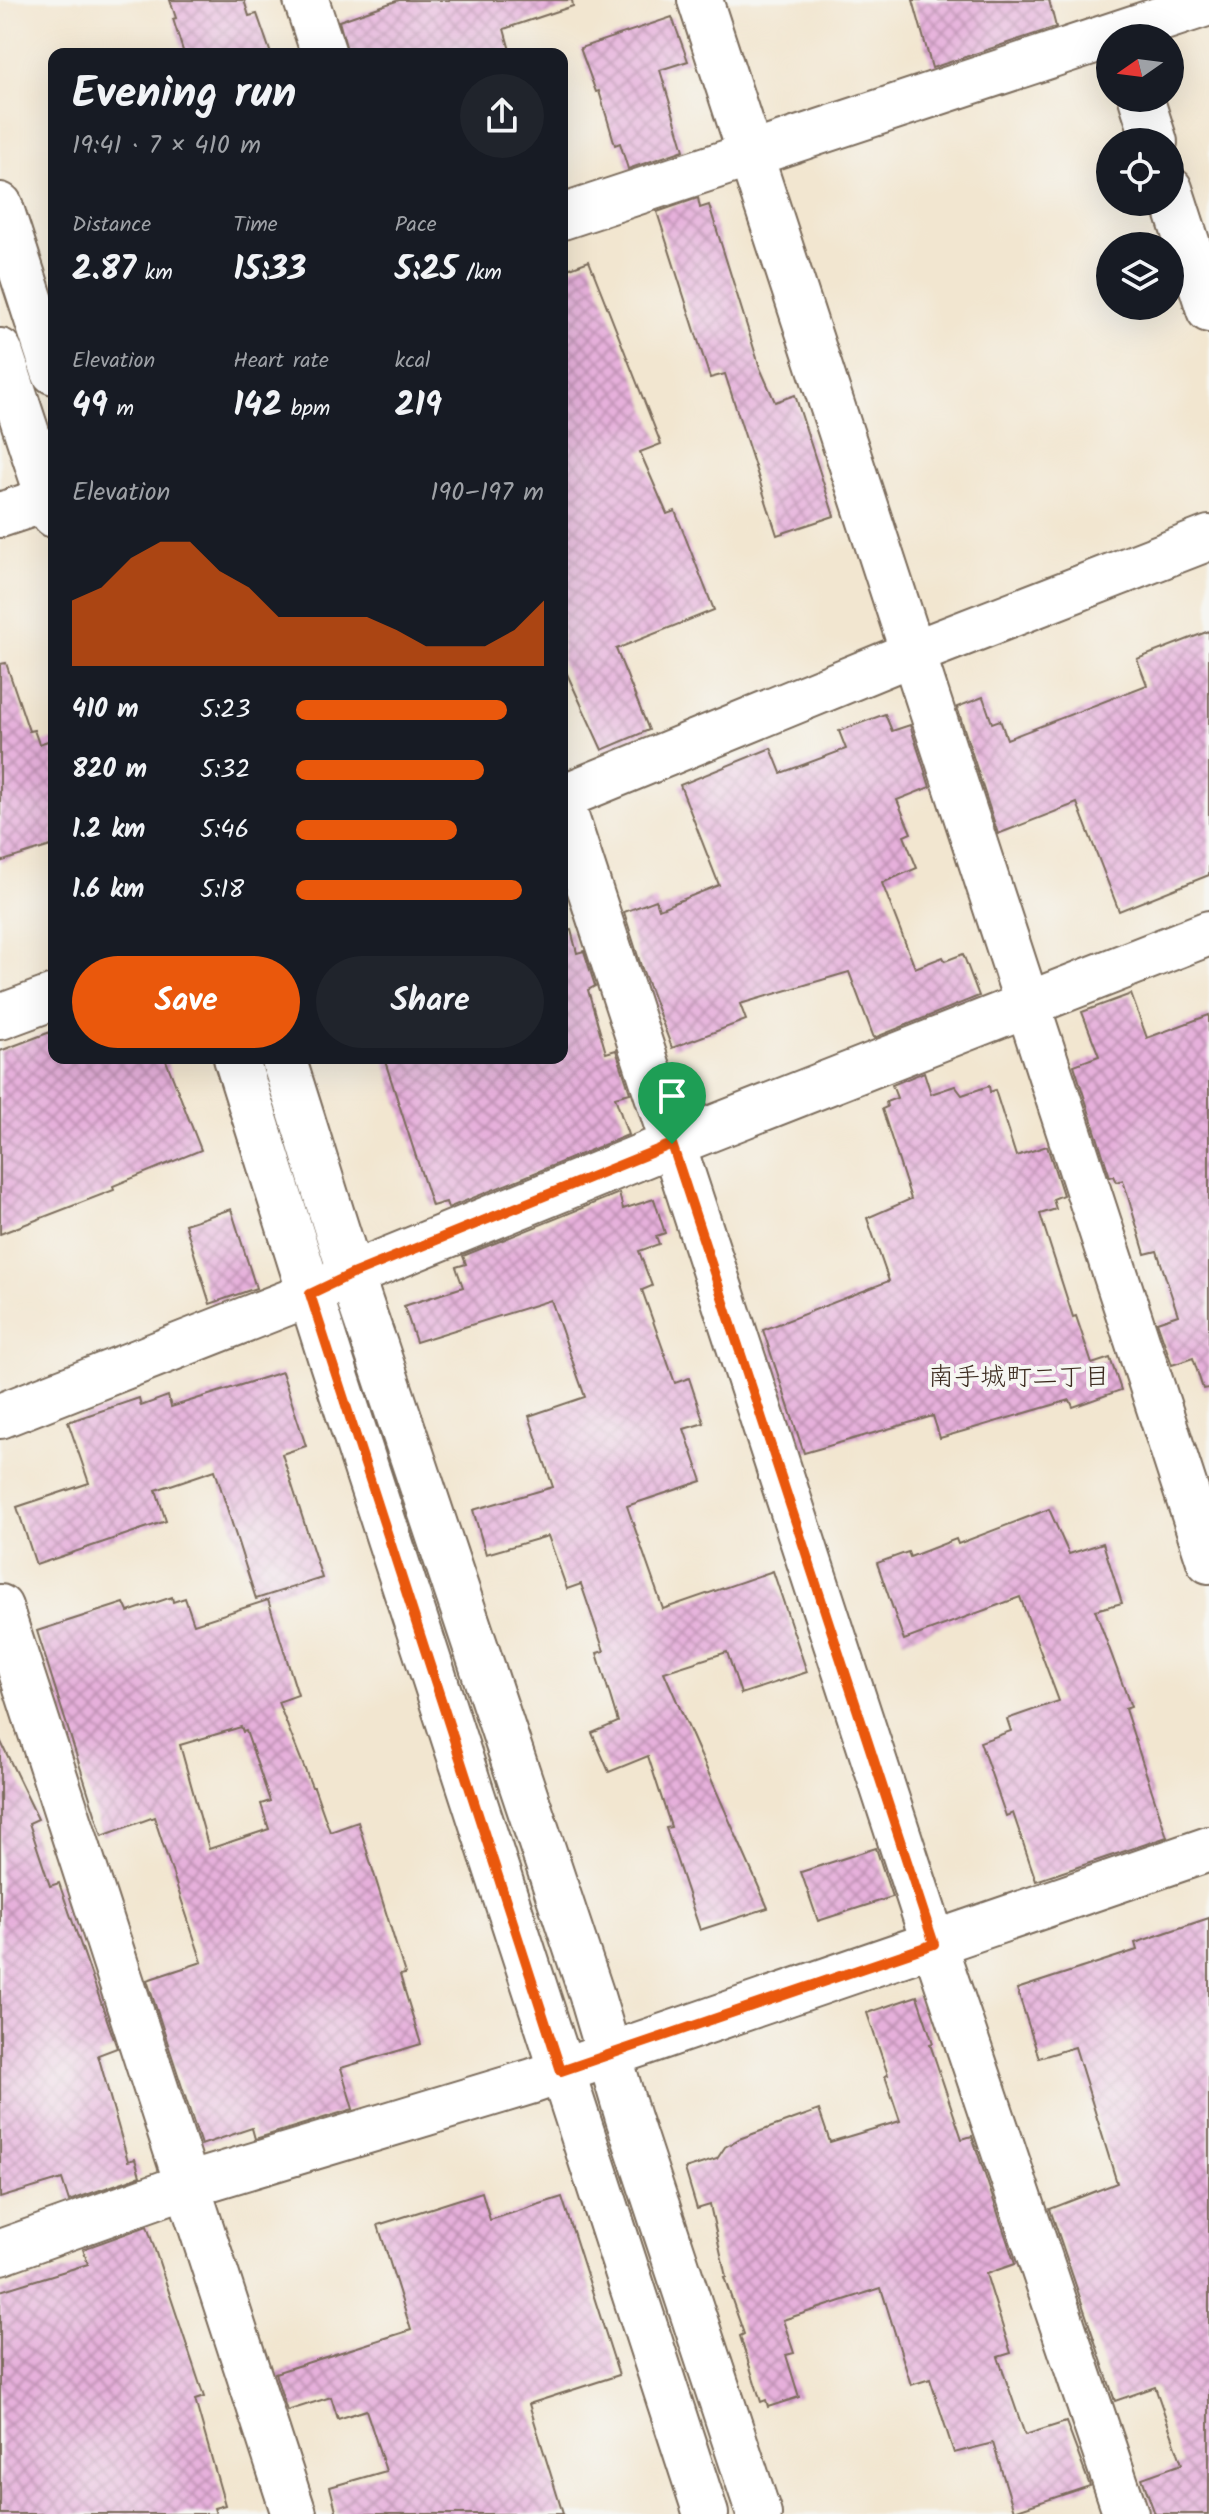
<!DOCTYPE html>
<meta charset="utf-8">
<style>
:root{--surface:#171b24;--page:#20242c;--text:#f1f3f6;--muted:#9ea1a6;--accent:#ea580c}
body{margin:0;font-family:Kalam,"Klee One",sans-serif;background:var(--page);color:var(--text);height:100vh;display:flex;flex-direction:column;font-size:30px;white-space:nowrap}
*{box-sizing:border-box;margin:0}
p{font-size:26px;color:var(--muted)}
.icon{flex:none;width:44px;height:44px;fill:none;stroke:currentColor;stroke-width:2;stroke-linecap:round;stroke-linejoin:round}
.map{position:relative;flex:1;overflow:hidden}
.side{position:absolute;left:48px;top:48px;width:520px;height:1016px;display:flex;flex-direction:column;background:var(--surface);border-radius:16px;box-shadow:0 8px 32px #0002}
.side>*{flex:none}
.needle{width:52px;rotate:256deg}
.buttons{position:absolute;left:1096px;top:24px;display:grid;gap:16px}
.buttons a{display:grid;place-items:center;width:88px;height:88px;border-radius:50%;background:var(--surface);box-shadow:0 8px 32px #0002;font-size:40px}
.pin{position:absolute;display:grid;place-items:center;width:68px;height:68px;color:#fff;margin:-82px -34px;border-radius:50% 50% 50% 0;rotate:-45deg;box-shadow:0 0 8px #0007}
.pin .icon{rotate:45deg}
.round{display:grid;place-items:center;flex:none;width:84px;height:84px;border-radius:42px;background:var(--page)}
.head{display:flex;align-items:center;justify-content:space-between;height:136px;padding:0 24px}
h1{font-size:44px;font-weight:700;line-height:60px}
.figures{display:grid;grid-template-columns:repeat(3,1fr);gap:12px;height:136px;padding:8px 24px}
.figures div{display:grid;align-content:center}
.figures b{font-size:34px;font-weight:700}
.figures small{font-size:22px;font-weight:400}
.figures p{font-size:22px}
.chart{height:224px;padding:16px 24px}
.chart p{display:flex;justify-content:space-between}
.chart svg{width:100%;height:144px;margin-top:8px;fill:var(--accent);opacity:.7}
.button{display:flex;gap:16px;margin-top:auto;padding:16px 24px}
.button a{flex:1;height:92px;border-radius:48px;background:var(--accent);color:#fff;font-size:32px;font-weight:700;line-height:92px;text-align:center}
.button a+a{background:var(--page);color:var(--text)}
ul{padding:0 24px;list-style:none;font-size:26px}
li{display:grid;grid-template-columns:128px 96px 1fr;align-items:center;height:60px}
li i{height:20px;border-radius:10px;background:var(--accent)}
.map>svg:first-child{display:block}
.building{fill:url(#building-cross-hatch);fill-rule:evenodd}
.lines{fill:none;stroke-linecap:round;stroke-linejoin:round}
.minor-casing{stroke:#7b6c5c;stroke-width:48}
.tertiary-casing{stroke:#7b6c5c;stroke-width:48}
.minor{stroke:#fff;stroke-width:44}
.tertiary{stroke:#fff;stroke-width:44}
.route-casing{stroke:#fff;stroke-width:16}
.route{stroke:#ea580c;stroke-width:10}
.labels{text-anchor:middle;stroke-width:8;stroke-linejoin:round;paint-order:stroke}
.neighbourhood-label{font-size:26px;fill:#3b2a1e;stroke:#f6f6f2}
</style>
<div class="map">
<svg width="1209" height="2514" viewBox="0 0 1209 2514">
<defs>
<pattern id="building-cross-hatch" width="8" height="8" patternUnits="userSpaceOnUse" patternTransform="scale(2)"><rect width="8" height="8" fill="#e6b0db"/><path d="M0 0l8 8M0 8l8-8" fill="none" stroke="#bc8fb1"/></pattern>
</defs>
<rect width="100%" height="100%" fill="#f6f6f2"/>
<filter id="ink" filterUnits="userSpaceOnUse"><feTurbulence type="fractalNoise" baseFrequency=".0125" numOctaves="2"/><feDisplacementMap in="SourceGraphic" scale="16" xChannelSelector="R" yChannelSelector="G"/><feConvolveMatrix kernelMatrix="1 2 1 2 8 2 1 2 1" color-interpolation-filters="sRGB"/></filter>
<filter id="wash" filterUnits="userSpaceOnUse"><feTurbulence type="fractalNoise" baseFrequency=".006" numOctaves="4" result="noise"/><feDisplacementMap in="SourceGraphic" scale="32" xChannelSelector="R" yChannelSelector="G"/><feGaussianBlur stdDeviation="1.8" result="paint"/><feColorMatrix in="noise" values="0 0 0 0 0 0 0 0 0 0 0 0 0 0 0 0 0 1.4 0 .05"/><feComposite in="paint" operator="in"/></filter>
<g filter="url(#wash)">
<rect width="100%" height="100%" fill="#f2e6d0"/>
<g id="blocks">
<!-- building -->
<g class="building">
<polygon points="170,0 244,0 249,16 257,14 271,54 184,54 173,19 176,18"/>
<polygon points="399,0 572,0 573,6 504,29 511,54 348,54 339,21"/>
<polygon points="913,0 1049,0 1056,27 932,68"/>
<polygon points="672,17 688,61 660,70 684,150 628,169 620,143 615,145 599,91 596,92 580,48"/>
<polygon points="698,198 700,208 709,205 760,368 775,402 795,395 834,516 777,535 725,374 710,378 657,212"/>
<polygon points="589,261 661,444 640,452 667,514 675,511 714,610 616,649 649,730 602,750 562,663 562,271"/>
<polygon points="1209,631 1209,875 1119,911 1077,803 998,834 957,707 983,697 992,723 1000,720 1007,739 1147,685 1137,659"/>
<polygon points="6,663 29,731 34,730 39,744 54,739 54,845 0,862 0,664"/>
<polygon points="885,714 892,731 910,725 930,787 897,800 911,833 904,836 917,868 882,883 915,968 943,957 945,961 963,954 979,996 874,1038 849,972 740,1004 746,1020 672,1048 641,966 624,912 656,900 659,909 719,885 680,785 771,748 781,773 846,749 839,731"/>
<polygon points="571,930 577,953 584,951 595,986 588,990 606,1053 616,1050 630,1093 615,1097 628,1135 448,1208 446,1202 432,1206 384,1058 562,1058 562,932"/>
<polygon points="1131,994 1147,1038 1209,1015 1209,1388 1203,1389 1193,1358 1172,1365 1157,1322 1178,1315 1157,1251 1145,1254 1123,1180 1117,1182 1114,1176 1110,1177 1074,1065 1099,1056 1082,1012"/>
<polygon points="53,1031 54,1058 165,1058 201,1150 113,1186 114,1190 0,1234 0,1051"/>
<polygon points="924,1072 931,1094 955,1086 962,1095 989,1086 990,1092 995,1090 1016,1156 1047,1146 1063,1195 1053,1199 1056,1209 1040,1214 1073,1317 1076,1316 1092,1364 1110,1358 1121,1390 1073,1407 1070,1400 940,1438 933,1416 804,1453 763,1330 889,1281 867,1218 911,1199 882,1109 887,1107 886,1102 897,1098 892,1085"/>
<polygon points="619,1193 623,1209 654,1199 665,1233 656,1236 659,1244 639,1251 652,1286 642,1290 675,1383 689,1378 704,1423 684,1429 702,1481 627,1506 663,1609 773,1571 807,1672 741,1694 727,1652 664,1672 768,1908 700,1930 666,1828 671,1827 648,1756 609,1772 592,1733 618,1722 597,1653 604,1651 581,1584 567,1589 548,1536 486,1554 473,1510 553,1487 529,1416 585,1397 551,1300 416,1342 404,1306 463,1287 456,1267 466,1264 463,1256"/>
<polygon points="231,1209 256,1288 210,1304 185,1224"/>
<polygon points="282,1372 306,1446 282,1454 322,1578 256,1599 215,1470 156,1490 166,1521 36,1565 17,1507 89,1483 68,1422 139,1398 141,1406 168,1396 171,1407"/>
<polygon points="1049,1509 1069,1554 1103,1543 1122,1603 1095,1610 1131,1707 1125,1709 1167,1837 1036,1881 1013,1813 1006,1816 980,1742 1011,1731 1007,1719 1059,1701 1020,1597 904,1640 877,1563 908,1552 910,1557 956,1539 958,1544"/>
<path d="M172 1597 173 1602 185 1598 194 1624 268 1600 298 1695 278 1702 312 1787H314L330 1832 358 1822 405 1974 400 1975 421 2044 341 2068 353 2109 255 2139 252 2128 201 2145 147 1980 202 1962 154 1817 102 1836 37 1631 124 1603 128 1612ZM241 1727 243 1732 246 1731 270 1801 261 1804 269 1829 209 1849 180 1745Z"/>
<polygon points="0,1740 38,1819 29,1823 50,1886 59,1883 117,2048 98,2055 128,2161 135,2159 140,2176 69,2201 62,2179 0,2198"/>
<polygon points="876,1848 892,1897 818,1921 801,1872"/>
<polygon points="1209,1918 1209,2514 1155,2514 1142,2478 1182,2464 1155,2387 1115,2401 1050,2209 1117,2183 1075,2047 1039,2058 1017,1989 1137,1950 1135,1943"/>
<polygon points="917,1996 933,2043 930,2044 962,2139 972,2136 1015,2264 986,2274 1011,2353 998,2357 1025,2435 1066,2422 1090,2486 1014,2511 993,2443 954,2453 930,2379 911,2385 881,2288 783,2320 794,2353 786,2355 799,2397 768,2407 766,2400 761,2402 740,2336 744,2334 724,2277 726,2277 710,2205 697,2209 685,2169 717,2159 725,2147 739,2139 819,2110 830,2142 900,2121 885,2076 888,2075 867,2013"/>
<polygon points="482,2192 490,2220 562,2197 619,2375 529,2404 563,2514 337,2514 330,2487 386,2471 366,2410 338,2419 331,2397 287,2411 275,2373 411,2330 378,2225"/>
<polygon points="147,2226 204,2397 195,2400 225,2505 214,2508 216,2514 0,2514 0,2291 88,2264 83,2249"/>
</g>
</g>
</g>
<g filter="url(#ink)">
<use href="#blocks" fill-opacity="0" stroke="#7b6c5c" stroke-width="2"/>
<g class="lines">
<defs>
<g id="minor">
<polyline points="306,0 324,54"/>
<polyline points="700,0 1209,1561"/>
<polyline points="1141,98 1155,142"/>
<polyline points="1170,189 1209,310"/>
<polyline points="562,217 1209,3"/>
<polyline points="562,797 913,653 1209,538"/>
<polyline points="562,804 934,1944 1126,2514"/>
<polyline points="0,1017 54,997"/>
<polyline points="0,1416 310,1294 350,1275 672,1144 1209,933"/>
<polyline points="0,1607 294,2514"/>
<polyline points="0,2252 188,2185 533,2081 1209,1849"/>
</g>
<g id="tertiary">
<polyline points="0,205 54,372"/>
<polyline points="0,351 54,515"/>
<polyline points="0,515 54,497"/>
<polyline points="236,1058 331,1360 706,2514"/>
<path d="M283 1058C314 1153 341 1250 375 1345L591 1993 628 2118 759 2514"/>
</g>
</defs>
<!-- minor casing -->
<use href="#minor" class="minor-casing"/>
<!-- tertiary casing -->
<use href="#tertiary" class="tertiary-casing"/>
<!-- minor -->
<use href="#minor" class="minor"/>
<!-- tertiary -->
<use href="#tertiary" class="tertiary"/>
</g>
</g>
<g class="lines" filter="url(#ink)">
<defs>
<polygon id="route" points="672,1144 934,1944 561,2071 310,1294 350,1275"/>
</defs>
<!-- route casing -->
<use href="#route" class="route-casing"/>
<!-- route -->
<use href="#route" class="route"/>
</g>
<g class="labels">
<!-- neighbourhood labels -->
<g class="neighbourhood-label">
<text x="1019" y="1385">南手城町二丁目</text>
</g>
</g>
</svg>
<div class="buttons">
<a><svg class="needle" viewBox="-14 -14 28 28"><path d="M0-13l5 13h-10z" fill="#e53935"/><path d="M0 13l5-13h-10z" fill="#9ea1a6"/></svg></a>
<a><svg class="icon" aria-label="locate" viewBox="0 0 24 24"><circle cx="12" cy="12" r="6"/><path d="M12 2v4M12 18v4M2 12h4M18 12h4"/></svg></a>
<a><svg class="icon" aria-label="layers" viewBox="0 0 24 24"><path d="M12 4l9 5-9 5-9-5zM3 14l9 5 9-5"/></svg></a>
</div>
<div class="pin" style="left:672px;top:1144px;background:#1e9e55"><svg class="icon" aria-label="arrive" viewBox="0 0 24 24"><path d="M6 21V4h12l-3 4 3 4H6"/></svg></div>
<section class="side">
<div class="head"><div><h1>Evening run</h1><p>19:41 · 7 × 410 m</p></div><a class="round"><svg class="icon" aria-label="share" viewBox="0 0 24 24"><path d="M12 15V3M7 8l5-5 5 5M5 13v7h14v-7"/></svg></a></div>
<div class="figures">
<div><p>Distance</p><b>2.87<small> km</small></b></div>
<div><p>Time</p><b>15:33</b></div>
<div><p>Pace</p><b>5:25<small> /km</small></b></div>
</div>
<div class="figures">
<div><p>Elevation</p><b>49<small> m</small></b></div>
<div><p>Heart rate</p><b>142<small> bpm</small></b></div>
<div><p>kcal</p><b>219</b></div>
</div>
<div class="chart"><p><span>Elevation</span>190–197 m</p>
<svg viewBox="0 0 160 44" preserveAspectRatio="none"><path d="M0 44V24L10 20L20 11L30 6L40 6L50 15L60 20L70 29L80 29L90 29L100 29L110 33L120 38L130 38L140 38L150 33L160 24V44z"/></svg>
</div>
<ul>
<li><b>410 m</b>5:23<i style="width:85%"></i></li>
<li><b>820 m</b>5:32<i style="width:76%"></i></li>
<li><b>1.2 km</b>5:46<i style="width:65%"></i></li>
<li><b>1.6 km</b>5:18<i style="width:91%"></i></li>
</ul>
<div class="button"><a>Save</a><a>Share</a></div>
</section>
</div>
